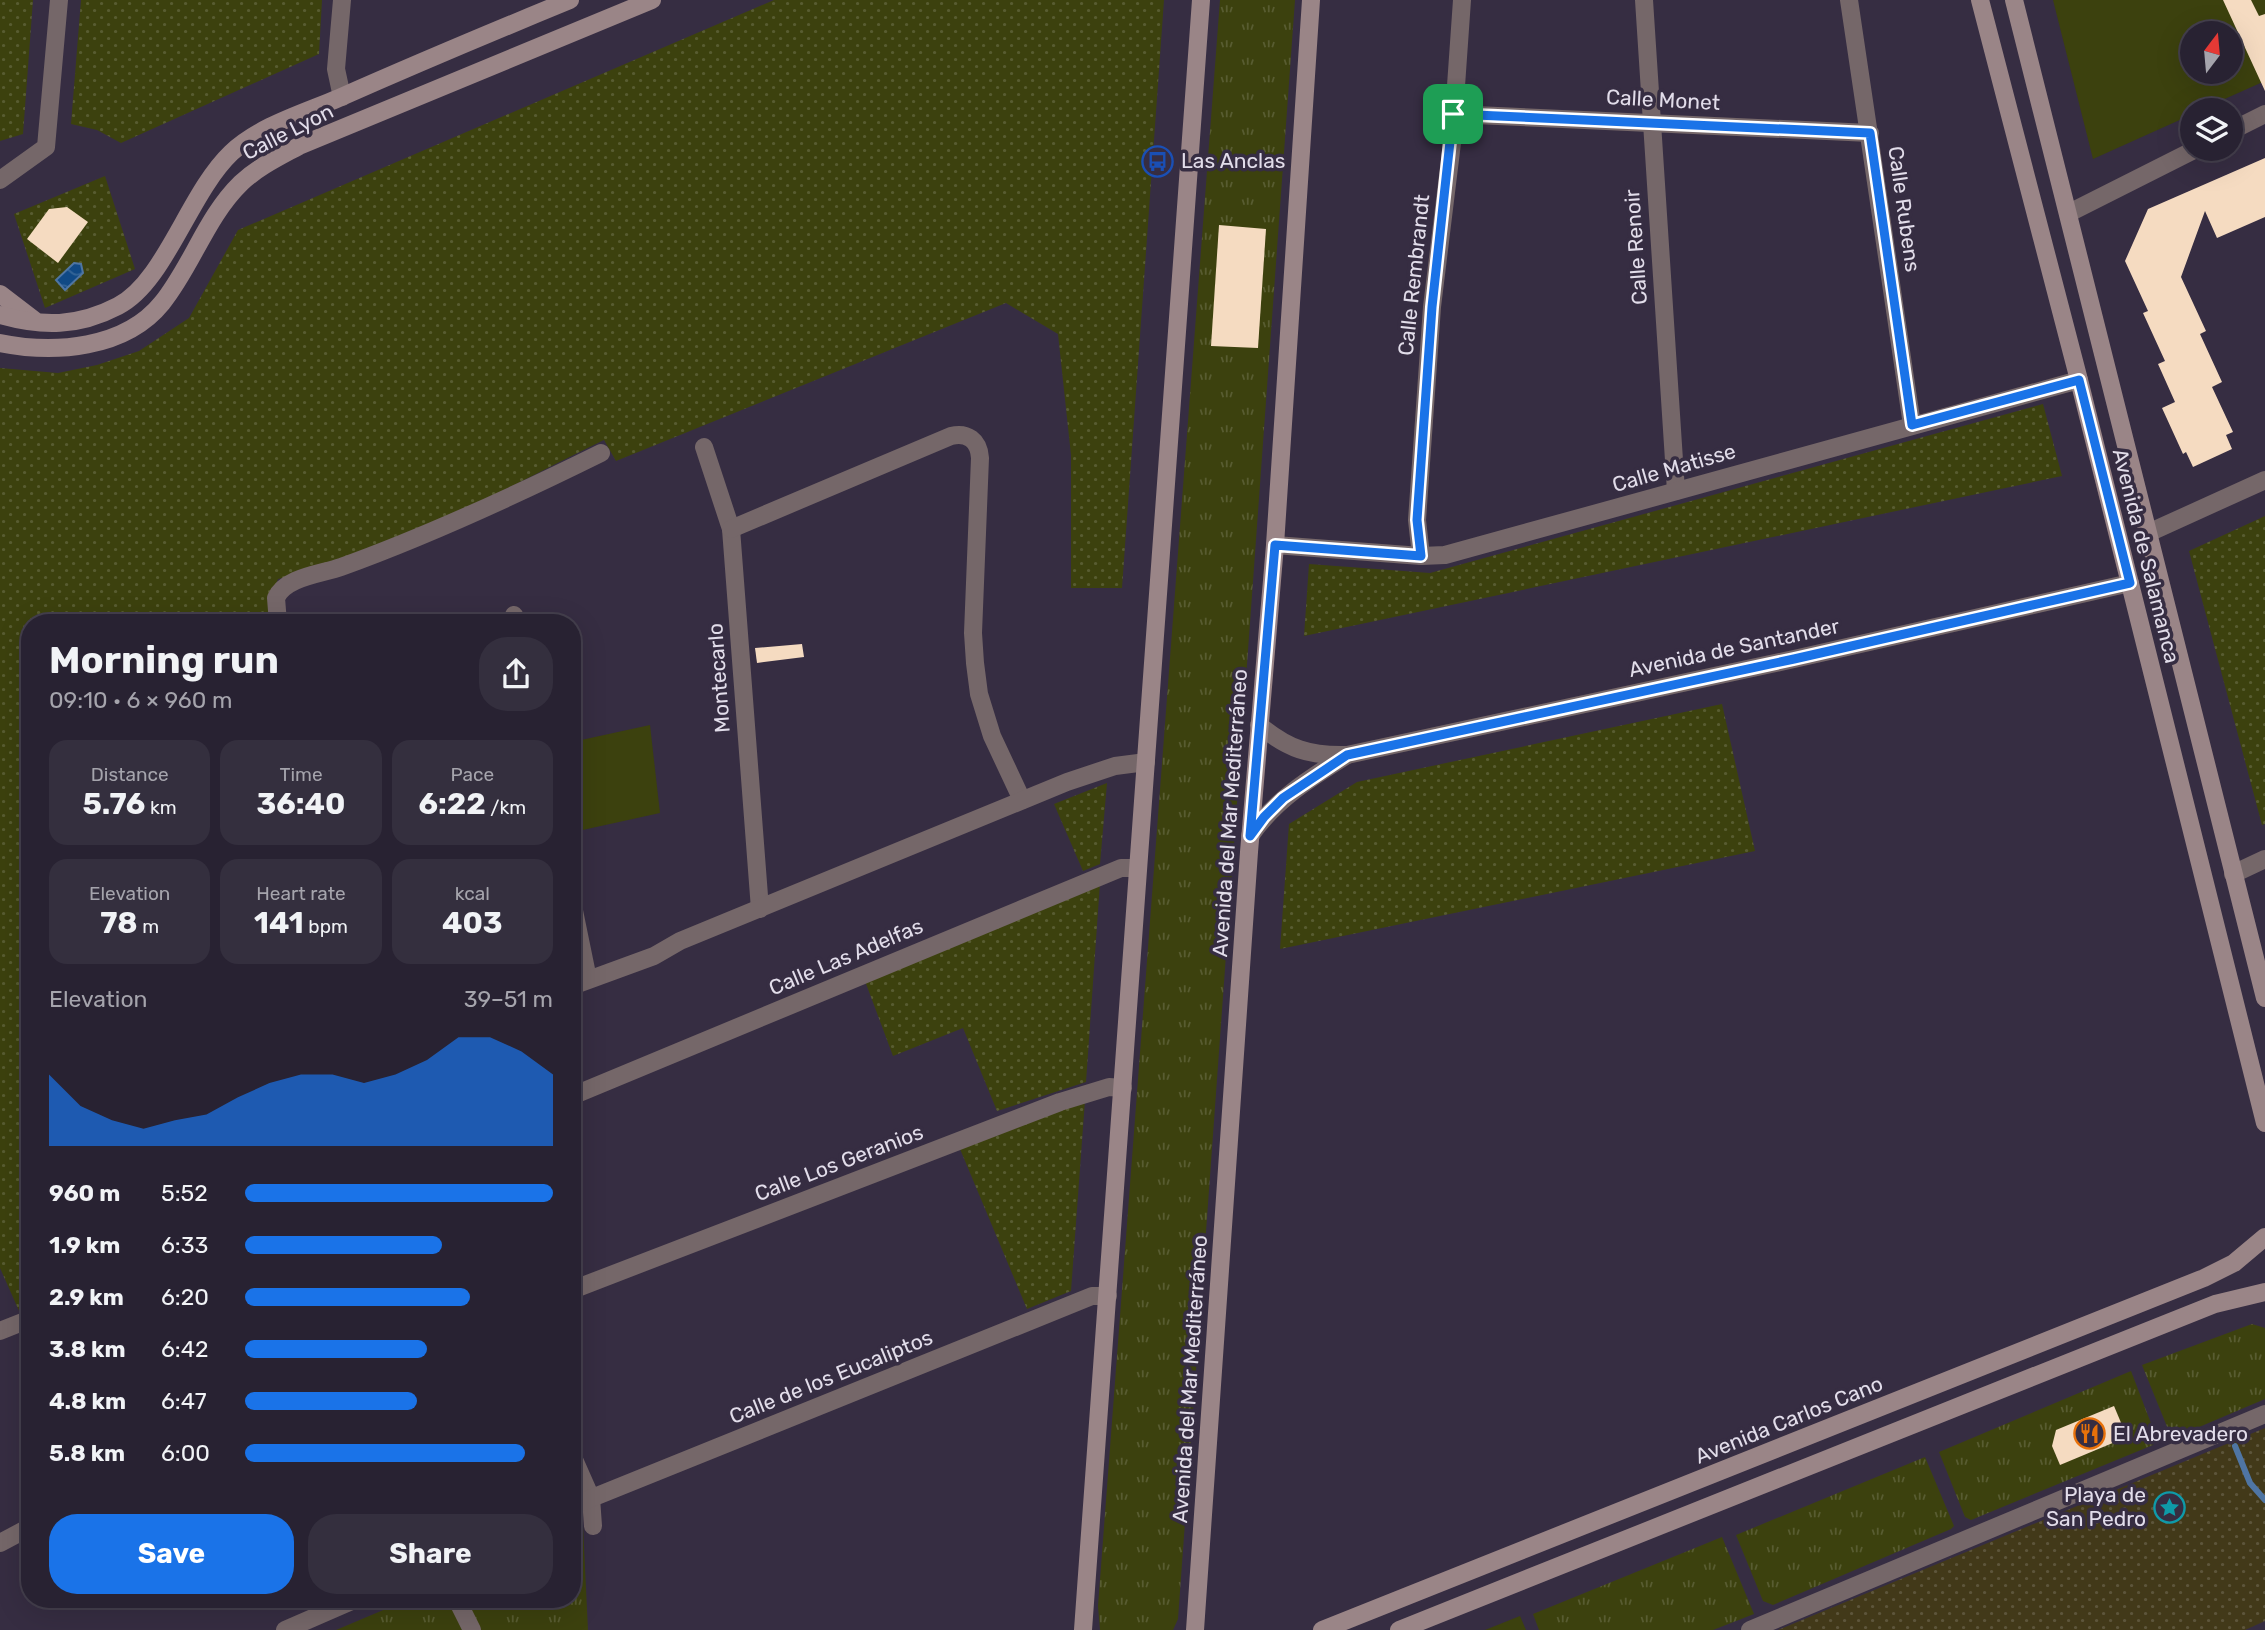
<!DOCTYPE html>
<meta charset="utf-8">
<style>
:root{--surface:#282232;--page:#342f3e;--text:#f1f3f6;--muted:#a5a4ac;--line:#443f4d;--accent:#1a73e8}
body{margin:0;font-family:Rubik,sans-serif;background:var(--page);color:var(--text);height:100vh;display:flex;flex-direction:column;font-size:26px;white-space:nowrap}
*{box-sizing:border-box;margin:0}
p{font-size:23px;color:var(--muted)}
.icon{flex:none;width:38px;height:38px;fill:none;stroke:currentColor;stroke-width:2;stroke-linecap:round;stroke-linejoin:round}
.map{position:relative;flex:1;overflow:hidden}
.drawer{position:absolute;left:21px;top:614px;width:560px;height:994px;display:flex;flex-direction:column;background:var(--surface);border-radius:28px;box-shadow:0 7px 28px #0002,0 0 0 2px var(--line)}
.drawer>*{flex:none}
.needle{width:46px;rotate:16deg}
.buttons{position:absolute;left:2180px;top:21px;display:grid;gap:14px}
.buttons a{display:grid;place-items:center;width:63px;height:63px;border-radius:50%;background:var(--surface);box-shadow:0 7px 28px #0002,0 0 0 2px var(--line);font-size:35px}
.pin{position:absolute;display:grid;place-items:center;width:60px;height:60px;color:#fff;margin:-30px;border-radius:14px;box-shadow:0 4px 10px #0006}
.round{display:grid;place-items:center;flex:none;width:74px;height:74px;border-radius:28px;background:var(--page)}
.summary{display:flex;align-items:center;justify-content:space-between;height:119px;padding:0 28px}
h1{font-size:38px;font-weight:700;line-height:52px}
.metrics{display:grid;grid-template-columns:repeat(3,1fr);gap:10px;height:119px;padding:7px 28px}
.metrics div{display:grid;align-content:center;border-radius:18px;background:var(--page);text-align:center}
.metrics b{font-size:30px;font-weight:700}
.metrics small{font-size:19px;font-weight:400}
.metrics p{font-size:19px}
.chart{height:196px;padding:14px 28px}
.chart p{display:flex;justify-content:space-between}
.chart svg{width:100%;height:126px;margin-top:7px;fill:var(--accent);opacity:.7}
.cta{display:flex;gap:14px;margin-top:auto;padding:14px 28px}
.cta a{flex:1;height:80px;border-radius:28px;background:var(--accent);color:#fff;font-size:28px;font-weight:700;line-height:80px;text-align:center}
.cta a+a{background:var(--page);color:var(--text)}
ul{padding:0 28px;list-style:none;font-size:23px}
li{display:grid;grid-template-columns:112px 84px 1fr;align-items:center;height:52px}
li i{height:18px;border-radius:9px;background:var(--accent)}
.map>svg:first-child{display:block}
.grass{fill:url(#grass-dots)}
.sand{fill:url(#sand-dots)}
.park{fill:url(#park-tufts)}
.garden{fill:#3c410e;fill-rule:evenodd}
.water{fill:url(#water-waves);stroke:#4f75a3;stroke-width:2}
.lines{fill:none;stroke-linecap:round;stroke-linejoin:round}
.stream{stroke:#4f75a3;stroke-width:6}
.building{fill:#f5dbc1}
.street{stroke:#756769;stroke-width:18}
.secondary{stroke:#9a8587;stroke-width:18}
.route-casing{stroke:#fff;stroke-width:14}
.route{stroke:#1a73e8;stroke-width:9}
.labels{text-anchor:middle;stroke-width:7;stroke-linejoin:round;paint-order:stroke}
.street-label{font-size:21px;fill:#e2ddea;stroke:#362d42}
.poi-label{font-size:21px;fill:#e2ddea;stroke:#362d42;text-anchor:start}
</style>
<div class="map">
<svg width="2265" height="1630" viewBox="0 0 2265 1630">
<defs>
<pattern id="grass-dots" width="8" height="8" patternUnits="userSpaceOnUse" patternTransform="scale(1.75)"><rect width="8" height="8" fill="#3c410e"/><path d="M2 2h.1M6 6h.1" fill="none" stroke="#585c31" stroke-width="1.8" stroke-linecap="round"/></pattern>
<pattern id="sand-dots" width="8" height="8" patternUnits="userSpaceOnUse" patternTransform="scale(1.75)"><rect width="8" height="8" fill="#423919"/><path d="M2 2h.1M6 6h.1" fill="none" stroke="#5d553b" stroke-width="1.8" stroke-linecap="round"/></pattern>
<pattern id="park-tufts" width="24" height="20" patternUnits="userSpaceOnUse" patternTransform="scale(1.75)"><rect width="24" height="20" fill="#3c410e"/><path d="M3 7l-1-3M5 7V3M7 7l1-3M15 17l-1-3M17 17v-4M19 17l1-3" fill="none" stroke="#585c31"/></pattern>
<pattern id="water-waves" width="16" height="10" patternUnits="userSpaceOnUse" patternTransform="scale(1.75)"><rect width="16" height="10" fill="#104985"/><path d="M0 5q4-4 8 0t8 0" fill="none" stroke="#326396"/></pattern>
</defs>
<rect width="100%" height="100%" fill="#362d42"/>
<!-- grass -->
<g class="grass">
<polygon points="0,0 33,0 23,134 0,141"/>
<polygon points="81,0 322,0 319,54 121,143 97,130 71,124"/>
<path d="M774 0H1164L1122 588H1071V455L1058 334 1006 303 616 461 604 440C499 491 394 552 278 579L272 594 275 623H30V1309L20 1313 0 1268V368L58 373 97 365 139 351 189 318 238 230Z"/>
<polygon points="105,176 135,269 45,308 14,214"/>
<polygon points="2043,404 2062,476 1304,636 1309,564 1430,573"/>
<polygon points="2265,516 2265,824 2262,825 2189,551"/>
<polygon points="1722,704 1755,851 1280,949 1289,824 1357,782"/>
<polygon points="1107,783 1100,864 1083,871 1054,804"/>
<polygon points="1100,883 1086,1082 997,1111 963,1028 893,1056 865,981"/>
<polygon points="1085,1100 1071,1291 1027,1309 960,1149"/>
</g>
<!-- sand -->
<polygon class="sand" points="2265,1428 2265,1621 2245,1630 1778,1630"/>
<!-- park -->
<g class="park">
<polygon points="1220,0 1295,0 1178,1619 1173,1630 1100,1630 1098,1606"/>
<polygon points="2252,1324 2265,1328 2265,1399 2178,1436 2170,1434 2142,1365"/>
<polygon points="2131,1371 2157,1439 2153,1445 1971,1520 1965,1517 1939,1452"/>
<polygon points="1925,1457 1954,1526 1951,1529 1773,1605 1763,1601 1736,1535"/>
<polygon points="583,1526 588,1630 336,1630 407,1600 572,1600 572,1531"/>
<polygon points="1722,1537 1754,1614 1713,1630 1539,1630 1533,1614"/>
</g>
<!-- garden -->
<g class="garden">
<path d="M2053 0H2265V81L2200 110H2193V114L2093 159ZM2193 33H2231V72H2193Z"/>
<polygon points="650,725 660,813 578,831 572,800 572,742"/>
<polygon points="1520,1616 1526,1630 1485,1630"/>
</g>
<!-- water -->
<polygon class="water" points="74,263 81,264 83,273 65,290 56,280"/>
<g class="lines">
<!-- stream -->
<polyline class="stream" points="2235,1446 2250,1483 2265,1500"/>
</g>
<!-- building -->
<g class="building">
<polygon points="2223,0 2251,0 2259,16 2265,14 2265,91"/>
<polygon points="2265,158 2265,217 2217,238 2205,211 2181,277 2206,331 2200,334 2222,382 2212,387 2233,432 2226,435 2232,449 2193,467 2186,452 2183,454 2162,408 2175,402 2158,364 2165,361 2143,313 2148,311 2125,261 2148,209"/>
<polygon points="67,207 88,222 58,263 27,239 49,209"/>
<polygon points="1219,225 1266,229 1258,348 1211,346"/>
<polygon points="802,644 804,657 757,663 755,648"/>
<polygon points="2114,1406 2127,1437 2060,1465 2052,1446 2056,1430"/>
</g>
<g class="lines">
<!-- street -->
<g class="street">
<polyline points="342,0 336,69 342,97"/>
<polyline points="1644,0 1676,491"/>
<polyline points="1849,0 1912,425"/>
<polyline points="1453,114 1870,133"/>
<polyline points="2231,131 2265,114"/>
<polyline points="0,180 46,147 59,0"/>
<polyline points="2069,213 2196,149"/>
<polyline points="704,447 731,529 760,909"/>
<path d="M731 529 951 436C967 432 979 440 980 458L973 633 975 663 979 694 992 736 1022 800"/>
<polyline points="2146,534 2265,480"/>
<polyline points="1275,545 1421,556 1445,555 2079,380"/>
<polyline points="1421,556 1417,520 1432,307 1452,143 1462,0"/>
<polyline points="514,615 515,623"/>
<path d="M278 623 276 598C285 577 321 574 341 567 430 535 516 495 601 453"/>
<path d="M1259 725C1288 749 1309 756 1347 755L1794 659 2130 583"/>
<path d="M1250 836C1275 800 1310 778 1347 755"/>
<polyline points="2233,874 2265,859"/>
<polyline points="572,901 588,979"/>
<polyline points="572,986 654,956 680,941 1067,782 1115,766 1146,762"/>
<polyline points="572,1096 1121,868 1138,868"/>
<polyline points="572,1290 1060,1102 1109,1087 1123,1088"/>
<polyline points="0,1331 30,1319"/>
<polyline points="572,1455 591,1498 593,1526"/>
<polyline points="572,1506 1092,1296 1108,1296"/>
<polyline points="0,1543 30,1527"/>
<polyline points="457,1600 472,1630"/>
<polyline points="285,1630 354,1600"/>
<polyline points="1750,1630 2265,1414"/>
</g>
<!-- secondary -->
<g class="secondary">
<polyline points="1980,0 2079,380 2265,1123"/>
<polyline points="2014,0 2265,998"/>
<polyline points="0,294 34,320"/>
<path d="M0 315C42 327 78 327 118 306 165 282 189 193 231 153 259 126 304 113 339 98 416 64 492 32 570 0"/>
<path d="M0 343C54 354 125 349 162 303 192 266 206 217 241 183 258 167 279 157 299 146L652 0"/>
<polyline points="1083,1630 1201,0"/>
<polyline points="1195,1630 1249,852 1275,545 1311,0"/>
<polyline points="1322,1630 2204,1278 2234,1263 2265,1237"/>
<polyline points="1399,1630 2215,1304 2265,1292"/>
</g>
</g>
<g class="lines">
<defs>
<polygon id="route" points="1453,114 1870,133 1912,425 2079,380 2130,583 1794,659 1347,755 1283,798 1264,817 1250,836 1275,545 1421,556 1417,520 1432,307"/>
</defs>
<!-- route casing -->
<use href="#route" class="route-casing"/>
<!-- route -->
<use href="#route" class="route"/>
</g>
<!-- icons -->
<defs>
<symbol id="bus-ring" viewBox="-11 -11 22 22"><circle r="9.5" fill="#362d42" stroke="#1a4fb4" stroke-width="1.5"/><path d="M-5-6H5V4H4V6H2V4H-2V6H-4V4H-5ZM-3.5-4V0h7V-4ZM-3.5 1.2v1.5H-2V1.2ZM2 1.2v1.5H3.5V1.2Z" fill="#1a4fb4"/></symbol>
<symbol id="restaurant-ring" viewBox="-11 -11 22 22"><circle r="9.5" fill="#362d42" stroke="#e8710a" stroke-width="1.5"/><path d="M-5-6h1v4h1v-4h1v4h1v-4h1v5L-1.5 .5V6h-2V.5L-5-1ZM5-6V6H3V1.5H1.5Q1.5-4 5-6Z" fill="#e8710a"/></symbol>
<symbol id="sight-ring" viewBox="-11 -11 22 22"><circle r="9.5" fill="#362d42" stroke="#0f9aa8" stroke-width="1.5"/><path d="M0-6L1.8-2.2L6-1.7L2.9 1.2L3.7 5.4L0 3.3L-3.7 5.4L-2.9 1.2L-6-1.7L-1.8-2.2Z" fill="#0f9aa8"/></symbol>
</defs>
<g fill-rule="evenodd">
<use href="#bus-ring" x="1140" y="144" width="35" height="35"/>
<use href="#restaurant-ring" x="2072" y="1416" width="35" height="35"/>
<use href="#sight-ring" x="2152" y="1490" width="35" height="35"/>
</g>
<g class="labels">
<!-- street labels -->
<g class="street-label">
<text transform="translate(1663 100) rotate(3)" y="7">Calle Monet</text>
<text transform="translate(288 132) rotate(-27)" y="7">Calle Lyon</text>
<text transform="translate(1904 209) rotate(82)" y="7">Calle Rubens</text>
<text transform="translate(1636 247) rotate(-94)" y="7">Calle Renoir</text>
<text transform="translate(1414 275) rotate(-84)" y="7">Calle Rembrandt</text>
<text transform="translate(1674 468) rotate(-16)" y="7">Calle Matisse</text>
<text transform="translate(2146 556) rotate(76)" y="7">Avenida de Salamanca</text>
<text transform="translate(1734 648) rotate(-12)" y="7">Avenida de Santander</text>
<text transform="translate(719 678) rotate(-94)" y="7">Montecarlo</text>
<text transform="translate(1230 813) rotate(-86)" y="7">Avenida del Mar Mediterráneo</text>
<text transform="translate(846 957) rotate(-23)" y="7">Calle Las Adelfas</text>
<text transform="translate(839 1163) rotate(-21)" y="7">Calle Los Geranios</text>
<text transform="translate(831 1377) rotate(-22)" y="7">Calle de los Eucaliptos</text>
<text transform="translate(1190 1379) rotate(-86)" y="7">Avenida del Mar Mediterráneo</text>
<text transform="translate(1789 1420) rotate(-22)" y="7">Avenida Carlos Cano</text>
</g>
<!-- poi labels -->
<g class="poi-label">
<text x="1181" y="168">Las Anclas</text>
<text x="2113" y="1441">El Abrevadero</text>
<text x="2146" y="1502" text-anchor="end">Playa de<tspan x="2146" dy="24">San Pedro</tspan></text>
</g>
</g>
</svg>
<div class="buttons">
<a><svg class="needle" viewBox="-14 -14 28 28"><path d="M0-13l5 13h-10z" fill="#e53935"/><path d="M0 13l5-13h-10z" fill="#a5a4ac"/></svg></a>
<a><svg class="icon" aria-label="layers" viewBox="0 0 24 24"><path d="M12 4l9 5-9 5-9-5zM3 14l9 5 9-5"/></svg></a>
</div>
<div class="pin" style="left:1453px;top:114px;background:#1e9e55"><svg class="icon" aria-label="arrive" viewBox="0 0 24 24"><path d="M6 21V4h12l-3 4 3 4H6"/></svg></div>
<section class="drawer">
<div class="summary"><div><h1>Morning run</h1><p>09:10 · 6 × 960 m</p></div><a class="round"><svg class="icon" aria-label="share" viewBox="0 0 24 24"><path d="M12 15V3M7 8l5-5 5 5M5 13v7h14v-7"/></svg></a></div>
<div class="metrics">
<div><p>Distance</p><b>5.76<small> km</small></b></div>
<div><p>Time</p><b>36:40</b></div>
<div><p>Pace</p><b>6:22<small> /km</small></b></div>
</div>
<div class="metrics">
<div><p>Elevation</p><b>78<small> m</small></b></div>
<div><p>Heart rate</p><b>141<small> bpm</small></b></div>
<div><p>kcal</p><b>403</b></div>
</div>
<div class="chart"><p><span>Elevation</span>39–51 m</p>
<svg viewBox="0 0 160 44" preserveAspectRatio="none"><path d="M0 44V19L10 30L20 35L30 38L40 35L50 33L60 27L70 22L80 19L90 19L100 22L110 19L120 14L130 6L140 6L150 11L160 19V44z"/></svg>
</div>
<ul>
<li><b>960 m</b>5:52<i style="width:100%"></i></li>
<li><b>1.9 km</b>6:33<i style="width:64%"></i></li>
<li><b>2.9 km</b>6:20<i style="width:73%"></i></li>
<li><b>3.8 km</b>6:42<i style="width:59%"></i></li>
<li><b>4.8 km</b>6:47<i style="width:56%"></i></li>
<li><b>5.8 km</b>6:00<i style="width:91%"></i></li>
</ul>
<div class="cta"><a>Save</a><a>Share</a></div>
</section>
</div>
